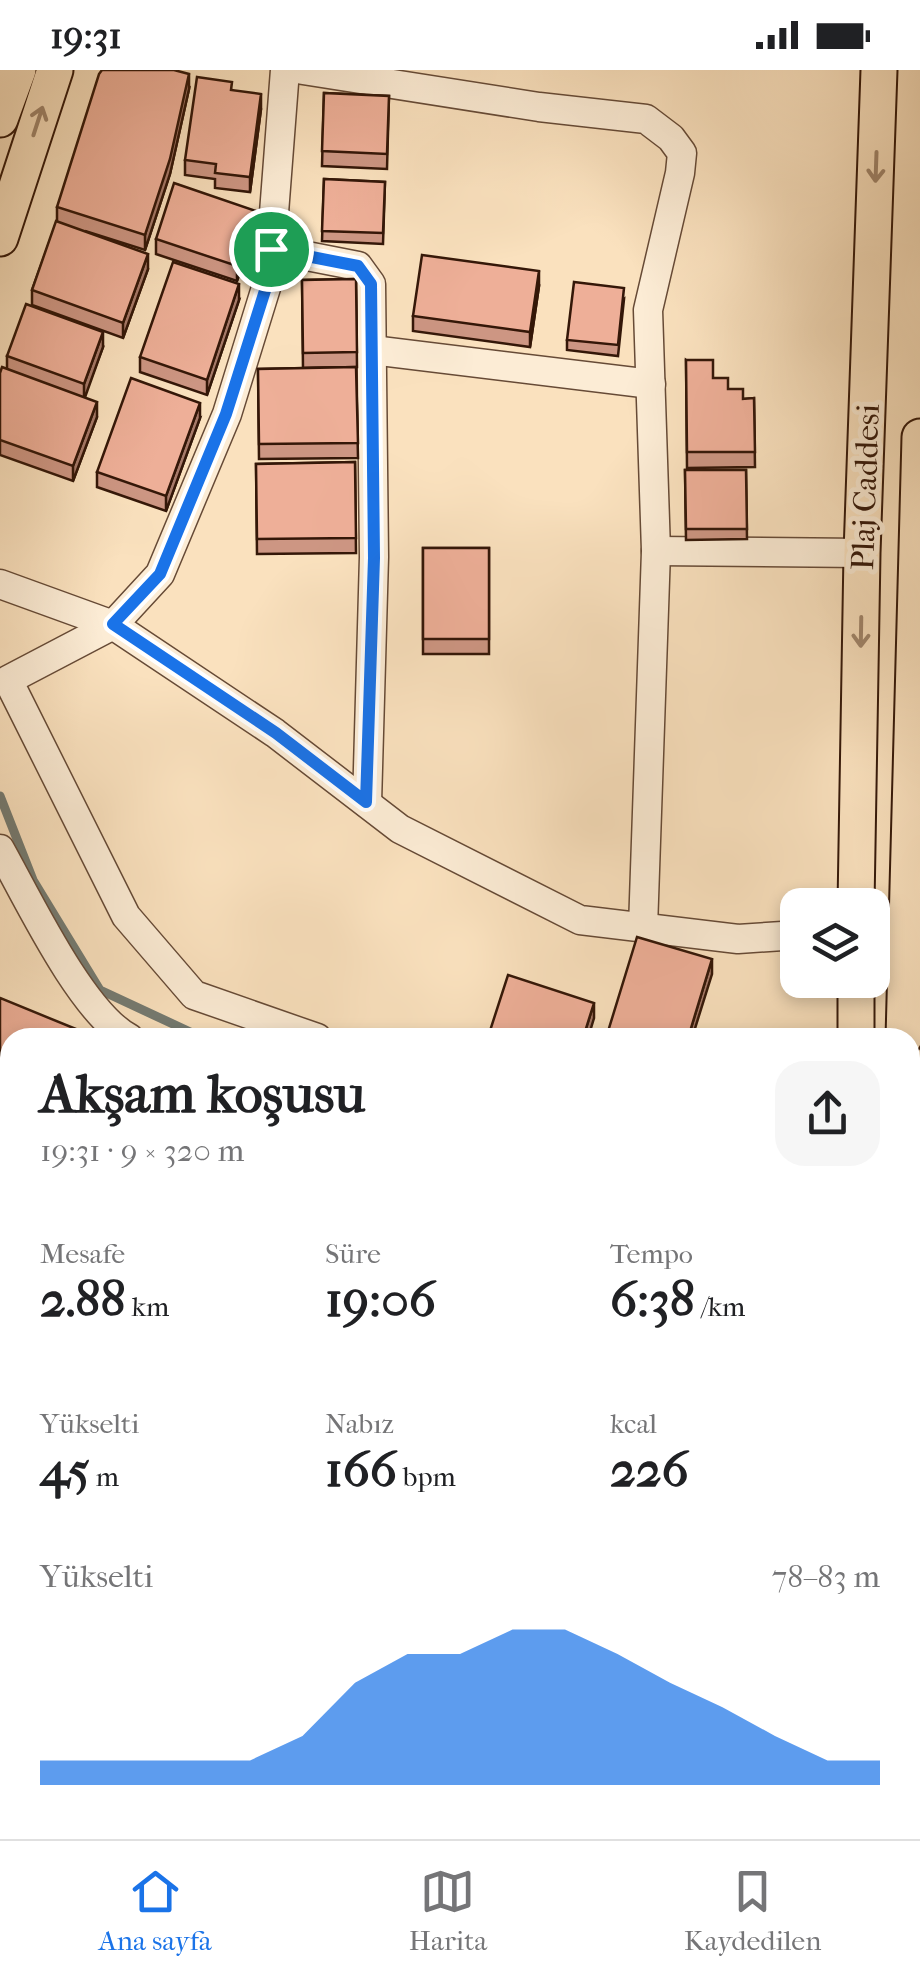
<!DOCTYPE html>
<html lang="tr">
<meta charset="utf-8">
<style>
:root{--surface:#fff;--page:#f6f6f6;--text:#202124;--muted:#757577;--line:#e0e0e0;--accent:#1a73e8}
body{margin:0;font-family:"IM FELL French Canon",serif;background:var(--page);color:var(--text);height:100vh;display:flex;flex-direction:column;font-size:38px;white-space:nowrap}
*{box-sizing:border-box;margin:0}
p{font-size:32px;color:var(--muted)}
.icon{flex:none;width:55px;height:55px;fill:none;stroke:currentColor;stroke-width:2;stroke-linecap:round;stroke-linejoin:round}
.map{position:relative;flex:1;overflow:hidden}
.side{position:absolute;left:0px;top:958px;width:920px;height:812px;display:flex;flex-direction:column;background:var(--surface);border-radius:30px 30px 0 0;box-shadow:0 5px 15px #0003}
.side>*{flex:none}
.fabs{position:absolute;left:780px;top:818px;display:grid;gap:20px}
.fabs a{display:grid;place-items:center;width:110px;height:110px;border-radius:20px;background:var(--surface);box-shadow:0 5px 15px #0003;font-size:50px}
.pin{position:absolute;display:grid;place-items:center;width:85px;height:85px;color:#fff;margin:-42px;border:5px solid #fff;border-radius:50%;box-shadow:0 2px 10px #0007}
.round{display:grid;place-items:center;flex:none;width:105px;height:105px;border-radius:30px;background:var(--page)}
.summary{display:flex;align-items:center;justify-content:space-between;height:170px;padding:0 40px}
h1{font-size:55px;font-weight:800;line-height:75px}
.figures{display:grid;grid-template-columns:repeat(3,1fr);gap:15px;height:170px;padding:10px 40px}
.figures div{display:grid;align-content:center}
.figures b{font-size:50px;font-weight:800}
.figures small{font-size:28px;font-weight:400}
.figures p{font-size:28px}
.chart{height:280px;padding:20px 40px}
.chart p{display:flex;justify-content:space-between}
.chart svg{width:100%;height:180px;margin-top:10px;fill:var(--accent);opacity:.7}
.status{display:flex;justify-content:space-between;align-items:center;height:70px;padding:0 50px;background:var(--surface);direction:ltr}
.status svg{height:28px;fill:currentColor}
.menu{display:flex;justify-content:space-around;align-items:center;height:140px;border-top:2px solid var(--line);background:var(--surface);font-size:28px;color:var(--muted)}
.menu a{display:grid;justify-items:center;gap:5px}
.menu .selected{color:var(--accent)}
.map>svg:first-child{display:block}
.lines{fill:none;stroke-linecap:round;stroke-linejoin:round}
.stream{stroke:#747a71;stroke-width:9}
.minor-casing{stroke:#664a36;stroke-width:31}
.major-casing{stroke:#341708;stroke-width:39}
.minor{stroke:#fcecd5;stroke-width:28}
.major{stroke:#fae1be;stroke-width:35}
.wall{fill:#cd9683;stroke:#341708;stroke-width:2.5}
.shaded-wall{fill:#a77a6a;stroke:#341708;stroke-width:2.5}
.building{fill:#eeaf98;stroke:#341708;stroke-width:2.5}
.oneway{stroke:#a1866c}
.route-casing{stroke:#fff;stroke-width:20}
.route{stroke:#1a73e8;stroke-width:12}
.labels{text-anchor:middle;stroke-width:10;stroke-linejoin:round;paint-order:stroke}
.street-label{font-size:32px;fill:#341708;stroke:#fcecd5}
</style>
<div class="status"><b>19:31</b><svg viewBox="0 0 49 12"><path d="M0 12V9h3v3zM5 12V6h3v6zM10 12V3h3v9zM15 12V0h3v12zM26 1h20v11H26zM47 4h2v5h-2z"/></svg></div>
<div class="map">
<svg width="920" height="1769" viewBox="0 0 920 1769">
<rect width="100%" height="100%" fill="#fae1be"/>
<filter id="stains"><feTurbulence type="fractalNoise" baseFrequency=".002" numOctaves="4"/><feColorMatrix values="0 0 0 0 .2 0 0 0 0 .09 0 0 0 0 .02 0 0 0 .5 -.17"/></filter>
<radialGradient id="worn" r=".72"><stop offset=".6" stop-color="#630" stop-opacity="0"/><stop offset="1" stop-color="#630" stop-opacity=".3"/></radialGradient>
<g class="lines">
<!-- stream -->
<g class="stream">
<polyline points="0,726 33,810 100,920 203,968"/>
<polyline points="910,1163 920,1164"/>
</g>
<defs>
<g id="minor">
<polyline points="285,0 269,208 227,344 160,504 113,555 8,610 126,846 194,925 317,968"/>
<polyline points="303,0 539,37 646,49 671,68 682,83 680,103 648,240 656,481 643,858"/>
<polyline points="271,179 358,196 371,214 374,487 367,733"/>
<polyline points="372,280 651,314"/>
<polyline points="656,481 862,483"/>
<polyline points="0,514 113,555 275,663 400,759 580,850 738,869 798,865"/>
<path d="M0 779C27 827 81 942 129 968"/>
<polyline points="910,1124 920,1124"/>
<polyline points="910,1188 920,1188"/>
<polyline points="0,1297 10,1270"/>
<polyline points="0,1552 10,1555"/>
<polyline points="910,1717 920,1718"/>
<polyline points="118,1769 120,1760"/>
<polyline points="546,1769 548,1760"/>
</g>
<g id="major">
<polyline points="0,49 18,0"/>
<polyline points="0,168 55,0"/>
<polyline points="856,835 862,483 879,0"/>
<polyline points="856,968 856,910"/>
<polyline points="904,968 920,367"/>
<polyline points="853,1769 853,1760"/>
<polyline points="895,1769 895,1760"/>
</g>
</defs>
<!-- minor casing -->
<use href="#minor" class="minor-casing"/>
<!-- major casing -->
<use href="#major" class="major-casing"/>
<!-- minor -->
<use href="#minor" class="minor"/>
<!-- major -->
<use href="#major" class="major"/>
</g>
<!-- wall -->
<g class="wall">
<polygon points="189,19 170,104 145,180 85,161 148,199 123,268 32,235 32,220 57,151 57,137"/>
<polygon points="232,20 261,39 250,122 215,118 215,109 185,105 185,90"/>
<polygon points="324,23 389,26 387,99 322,96"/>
<polygon points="324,109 385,112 383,174 322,171"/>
<polygon points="256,156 237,211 156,184 156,169"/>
<polygon points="356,209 357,297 303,298 302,210"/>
<polygon points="539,216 530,277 413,261 413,246"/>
<polygon points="624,229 618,286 567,280 567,270"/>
<polygon points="239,230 207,325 140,302 140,287"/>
<polygon points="103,277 84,327 97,347 73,411 0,385 0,303 7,298 7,286"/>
<polygon points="686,290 743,329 754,328 755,397 687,398"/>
<polygon points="356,297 358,388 259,389 258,299"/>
<polygon points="200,348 166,441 97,417 97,402"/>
<polygon points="355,392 356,483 257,484 256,394"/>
<polygon points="685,400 746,400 747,469 686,470"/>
<rect x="423" y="478" width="66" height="106"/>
<polygon points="0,928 10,968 10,1028 0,1024"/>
<polygon points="0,1599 10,1601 9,1668 0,1666"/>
</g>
<!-- shaded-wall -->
<g class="shaded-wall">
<polygon points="189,4 189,19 170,104 145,180 145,165"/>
<polygon points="261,24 261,39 250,122 250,107"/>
<polygon points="256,141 256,156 237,211 237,196"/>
<polygon points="148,184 148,199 123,268 123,253"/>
<polygon points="539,201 539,216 530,277 530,262"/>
<polygon points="239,214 239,230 207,325 207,310"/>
<polygon points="103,262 103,277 84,330 84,314"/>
<polygon points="97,332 97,347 73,411 73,396"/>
<polygon points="200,333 200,348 166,441 166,426"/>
<polygon points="712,889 712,904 692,968 688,968"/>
<polygon points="594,933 594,948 588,968 583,968"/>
<polygon points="10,1203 10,1218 0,1248 0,1233"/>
</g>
<!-- building -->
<g class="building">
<polygon points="102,0 174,0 189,4 170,89 145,165 57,137 99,4"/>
<polygon points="197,7 232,12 231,20 261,24 250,107 215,103 216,94 185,90"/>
<polygon points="324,23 389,26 387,84 322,81"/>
<polygon points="324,109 385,112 383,163 322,161"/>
<polygon points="174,113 256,141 237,196 156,169"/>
<polygon points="56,151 148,184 123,253 32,220"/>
<polygon points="422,185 539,201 530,262 413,246"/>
<polygon points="173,192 239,214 207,310 140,287"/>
<polygon points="356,209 357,282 303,283 302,210"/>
<polygon points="574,212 624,218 618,275 567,270"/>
<polygon points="26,234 103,262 84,314 7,286"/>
<polygon points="686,290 713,290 713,308 728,308 728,319 743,319 743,329 754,328 755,382 687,382"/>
<polygon points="2,297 97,332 73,396 0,370 0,303"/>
<polygon points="356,297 358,373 259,374 258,299"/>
<polygon points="131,308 200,333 166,426 97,402"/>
<polygon points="355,392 356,468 257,469 256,394"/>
<polygon points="685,400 746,400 747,459 686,459"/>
<rect x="423" y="478" width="66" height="91"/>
<polygon points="637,867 712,889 688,968 606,968"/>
<polygon points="508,905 594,933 583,968 488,967"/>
<polygon points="0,928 98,968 10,968 10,1013 0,1009"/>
<polygon points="740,963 831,964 831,968 740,968"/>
<polygon points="0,1167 10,1170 10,1203 0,1233"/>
<polygon points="0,1599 10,1601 9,1658 0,1656"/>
<polygon points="0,1699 10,1701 10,1760 72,1760 70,1769 0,1769"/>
<rect x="734" y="1760" width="90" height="9"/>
</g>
<!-- one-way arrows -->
<defs><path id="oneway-shaft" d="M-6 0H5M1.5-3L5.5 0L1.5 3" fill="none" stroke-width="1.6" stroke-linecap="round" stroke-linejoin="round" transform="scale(2.5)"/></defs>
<g class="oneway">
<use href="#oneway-shaft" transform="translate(38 51) rotate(-72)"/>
<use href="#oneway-shaft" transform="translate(876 97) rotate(92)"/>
<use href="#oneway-shaft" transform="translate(861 562) rotate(91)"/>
</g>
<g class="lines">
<defs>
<polygon id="route" points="271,179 358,196 371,214 374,488 366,732 276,663 113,554 160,504 226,344 269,208"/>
</defs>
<!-- route casing -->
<use href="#route" class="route-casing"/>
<!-- route -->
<use href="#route" class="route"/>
</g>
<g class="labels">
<!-- street labels -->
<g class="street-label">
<text transform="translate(865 417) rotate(-88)" y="11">Plaj Caddesi</text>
</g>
</g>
<rect width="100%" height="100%" filter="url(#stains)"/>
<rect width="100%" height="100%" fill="url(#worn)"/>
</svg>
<div class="fabs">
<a><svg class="icon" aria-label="layers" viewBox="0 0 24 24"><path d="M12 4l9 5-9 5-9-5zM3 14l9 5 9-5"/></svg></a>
</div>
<div class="pin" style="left:271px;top:179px;background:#1e9e55"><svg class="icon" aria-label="arrive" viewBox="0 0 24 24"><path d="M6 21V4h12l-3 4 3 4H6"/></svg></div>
<section class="side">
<div class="summary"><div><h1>Akşam koşusu</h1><p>19:31 · 9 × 320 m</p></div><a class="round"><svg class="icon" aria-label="share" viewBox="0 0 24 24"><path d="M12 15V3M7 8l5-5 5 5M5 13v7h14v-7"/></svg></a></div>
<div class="figures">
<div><p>Mesafe</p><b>2.88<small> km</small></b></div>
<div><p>Süre</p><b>19:06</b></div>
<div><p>Tempo</p><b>6:38<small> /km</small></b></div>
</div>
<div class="figures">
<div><p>Yükselti</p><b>45<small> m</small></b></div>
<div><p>Nabız</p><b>166<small> bpm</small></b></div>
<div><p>kcal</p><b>226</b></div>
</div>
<div class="chart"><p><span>Yükselti</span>78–83 m</p>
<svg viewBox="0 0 160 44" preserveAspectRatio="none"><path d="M0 44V38L10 38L20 38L30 38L40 38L50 32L60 19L70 12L80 12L90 6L100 6L110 12L120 19L130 25L140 32L150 38L160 38V44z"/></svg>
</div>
</section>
</div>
<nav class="menu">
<a class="selected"><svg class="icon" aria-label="home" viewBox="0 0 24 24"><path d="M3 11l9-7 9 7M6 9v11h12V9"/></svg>Ana sayfa</a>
<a><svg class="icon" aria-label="map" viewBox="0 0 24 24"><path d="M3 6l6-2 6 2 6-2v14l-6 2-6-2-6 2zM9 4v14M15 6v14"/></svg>Harita</a>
<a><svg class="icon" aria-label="saved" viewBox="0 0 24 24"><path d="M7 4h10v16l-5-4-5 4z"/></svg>Kaydedilen</a>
</nav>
